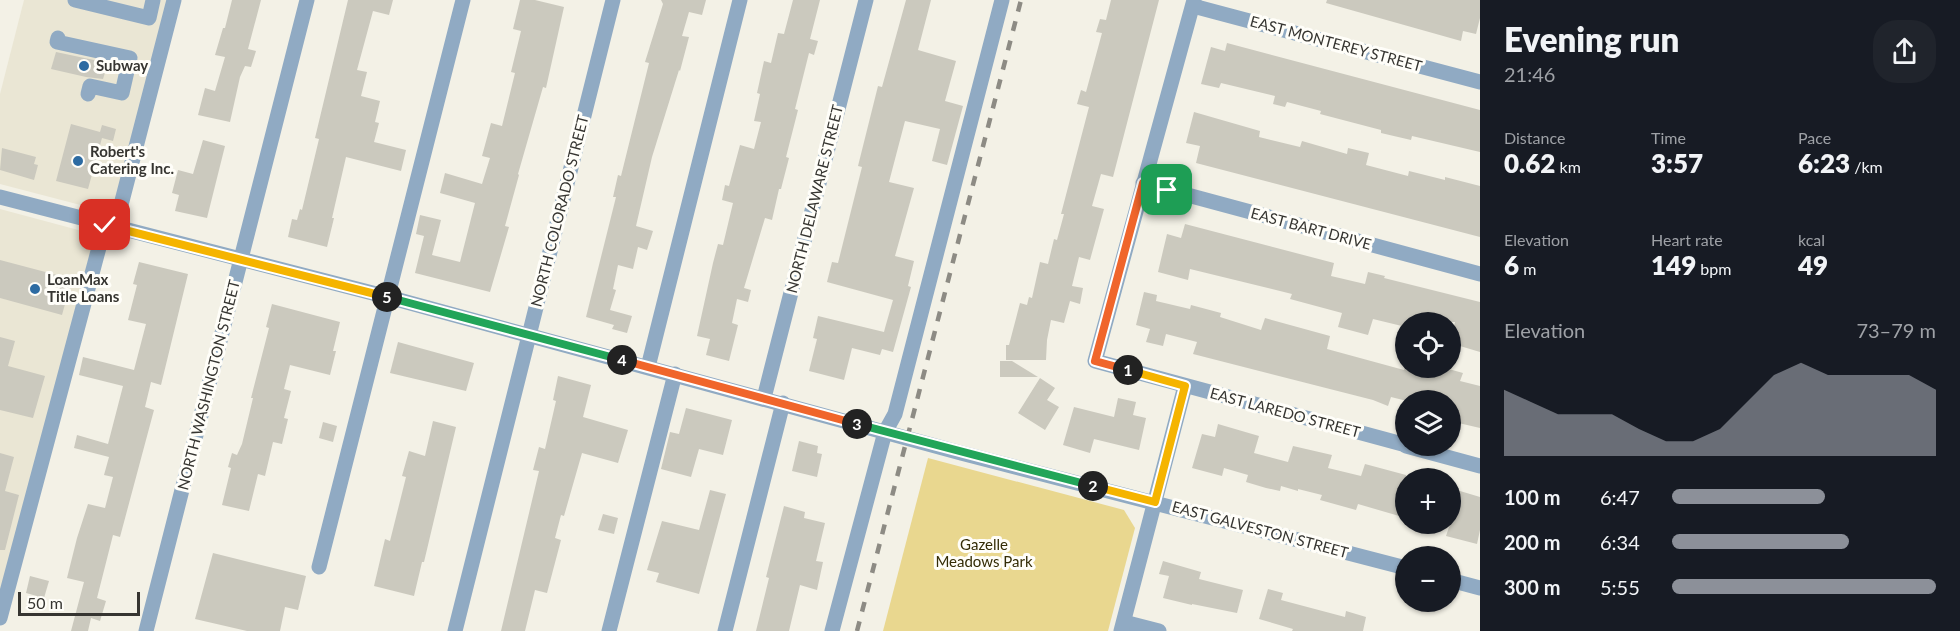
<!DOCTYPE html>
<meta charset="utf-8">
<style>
:root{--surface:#171b24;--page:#20242c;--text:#f1f3f6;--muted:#9ea1a6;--accent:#8c9099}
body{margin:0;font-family:Lato,sans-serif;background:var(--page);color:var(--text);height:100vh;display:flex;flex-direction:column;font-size:22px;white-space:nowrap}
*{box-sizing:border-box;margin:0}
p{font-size:20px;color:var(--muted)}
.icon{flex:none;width:33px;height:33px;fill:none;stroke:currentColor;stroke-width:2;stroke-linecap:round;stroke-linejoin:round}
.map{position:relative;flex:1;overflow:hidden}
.details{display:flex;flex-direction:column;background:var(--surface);width:480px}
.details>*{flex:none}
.controls{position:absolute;left:1395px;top:312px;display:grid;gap:12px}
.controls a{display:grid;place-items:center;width:66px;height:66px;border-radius:50%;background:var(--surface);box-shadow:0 2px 4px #0004;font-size:30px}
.scale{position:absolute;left:18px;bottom:15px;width:122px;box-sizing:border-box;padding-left:6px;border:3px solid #363531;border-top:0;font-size:16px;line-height:21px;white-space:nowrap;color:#363531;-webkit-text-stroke:4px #fffef9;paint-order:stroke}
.pin{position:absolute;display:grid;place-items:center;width:51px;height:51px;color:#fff;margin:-26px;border-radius:12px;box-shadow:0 3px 9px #0006}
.km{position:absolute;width:30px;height:30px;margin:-15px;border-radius:50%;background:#222;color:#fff;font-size:16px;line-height:30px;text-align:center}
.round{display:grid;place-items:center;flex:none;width:63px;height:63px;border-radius:24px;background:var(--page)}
.head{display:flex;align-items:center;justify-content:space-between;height:102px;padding:0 24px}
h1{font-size:33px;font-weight:800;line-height:45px}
.figures{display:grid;grid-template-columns:repeat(3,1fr);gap:9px;height:102px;padding:6px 24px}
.figures div{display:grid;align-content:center}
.figures b{font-size:26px;font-weight:800}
.figures small{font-size:16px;font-weight:400}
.figures p{font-size:16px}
.chart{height:168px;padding:12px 24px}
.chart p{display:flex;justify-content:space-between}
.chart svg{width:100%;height:108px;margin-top:6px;fill:var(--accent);opacity:.7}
ul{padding:0 24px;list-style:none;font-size:20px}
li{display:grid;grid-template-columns:96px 72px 1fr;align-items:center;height:45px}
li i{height:15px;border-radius:8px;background:var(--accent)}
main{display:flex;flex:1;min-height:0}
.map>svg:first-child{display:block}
.built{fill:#eae6d4}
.green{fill:#e9d78f}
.building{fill:#cbc9be}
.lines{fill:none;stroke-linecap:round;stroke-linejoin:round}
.minor{stroke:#90aac3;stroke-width:15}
.rail{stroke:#8d8b84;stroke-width:4.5;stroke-dasharray:10 10;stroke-linecap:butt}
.split-1-casing{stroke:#fff;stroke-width:12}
.split-2-casing{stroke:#fff;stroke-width:12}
.split-3-casing{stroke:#fff;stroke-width:12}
.split-4-casing{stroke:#fff;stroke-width:12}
.split-5-casing{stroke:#fff;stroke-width:12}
.split-6-casing{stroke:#fff;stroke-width:12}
.split-1{stroke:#f0652b;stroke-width:8}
.split-2{stroke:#f5b400;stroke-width:8}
.split-3{stroke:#22a559;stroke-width:8}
.split-4{stroke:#f0652b;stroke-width:8}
.split-5{stroke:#22a559;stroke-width:8}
.split-6{stroke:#f5b400;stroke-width:8}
.poi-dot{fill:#2d6ba2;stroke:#fffef9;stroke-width:2}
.labels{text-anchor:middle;stroke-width:6;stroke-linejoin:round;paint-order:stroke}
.street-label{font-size:15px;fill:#363531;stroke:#fffef9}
.poi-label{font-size:15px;font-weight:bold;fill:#363531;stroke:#fffef9;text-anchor:start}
.park-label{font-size:15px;fill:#342c06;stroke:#fffef9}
</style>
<main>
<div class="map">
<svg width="1480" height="631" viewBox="0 0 1480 631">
<rect width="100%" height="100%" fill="#f3f1e6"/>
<!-- built -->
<g class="built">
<polygon points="24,0 172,0 115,214 0,184 0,94"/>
<polygon points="0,209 97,235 0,600"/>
</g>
<!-- green -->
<polygon class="green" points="928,458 1124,510 1135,528 1108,631 883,631"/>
<!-- building -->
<g class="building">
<polygon points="232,0 261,0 248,49 256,51 251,67 245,66 240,77 230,122 198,115 205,88 215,91 225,57 215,55 223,28 225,28"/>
<polygon points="348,0 393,0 389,15 373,11 357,70 367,72 361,96 380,101 375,122 379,123 374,142 406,150 401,171 346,157 332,218 334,218 327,247 288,237 292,219 297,220 300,209 302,210 319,139 315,138"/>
<polygon points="520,0 535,0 564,7 546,88 543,87 518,174 519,175 505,226 509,227 490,292 415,273 424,236 416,234 420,215 441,220 432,255 460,262 475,203 440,193 445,173 482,184 490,158 482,156 491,123 502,126 515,73 511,72 521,31 513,29"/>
<polygon points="661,0 706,0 702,15 689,12 682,36 689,37 680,71 679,70 652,157 636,226 653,231 647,250 638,247 633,269 618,265 613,289 616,290 610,310 632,316 627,333 612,329 614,325 586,317 616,197 613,197 618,175 621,176 649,63 645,62 663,4"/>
<polygon points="793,0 820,0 810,39 818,41 814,55 809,53 795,109 798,110 786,157 789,158 781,189 779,189 772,220 765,218 744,288 751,290 748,302 737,299 732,323 738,325 729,361 706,355 710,339 697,336 713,263 718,244 723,245 733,203 722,200 725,185 729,186 740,145 754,149 761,122 754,121 760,94 757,93 764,61 771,63 778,33 784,34"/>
<polygon points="906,0 931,0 918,50 956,61 945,101 963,106 947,165 932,161 940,129 905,121 889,182 914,188 895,256 914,261 908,286 911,287 893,352 882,349 880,355 852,348 844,380 809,371 817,339 813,338 818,316 884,332 885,328 893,300 827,282 832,262 838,263 862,167 858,166 878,86 882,87"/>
<polygon points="1111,0 1159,0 1113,177 1101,174 1092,206 1104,209 1090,260 1079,257 1072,286 1083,288 1080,304 1070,301 1064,323 1051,320 1047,340 1046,360 1006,360 1006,345 1009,345 1020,303 1027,305 1029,297 1032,298 1040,262 1048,264 1054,239 1057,240 1064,214 1061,214 1089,107 1077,104 1081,90 1086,92 1102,33 1096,32 1100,19 1106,20"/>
<polygon points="1327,0 1480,0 1480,18 1476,34 1463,31 1461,41 1326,3"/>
<polygon points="1227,43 1480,110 1480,152 1412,136 1411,140 1381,133 1381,130 1320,114 1321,111 1287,102 1285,107 1273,104 1275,96 1221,83 1219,88 1201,84 1211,47 1225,51"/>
<polygon points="56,52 108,63 103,79 86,77 51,69"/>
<polygon points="1194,112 1260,131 1259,137 1300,147 1302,141 1347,154 1348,148 1369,153 1366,165 1408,176 1409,171 1445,180 1445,177 1480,186 1480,237 1196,163 1200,146 1186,143"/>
<polygon points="71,124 100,132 102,125 116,129 113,141 102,138 88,189 56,181"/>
<polygon points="203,140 225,146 207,218 175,211 179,195 172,193 178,170 193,174"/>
<polygon points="2,148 36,157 34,164 38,165 34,180 0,170"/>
<polygon points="1185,224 1334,263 1331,276 1365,284 1368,272 1385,276 1384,278 1480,302 1480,352 1450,343 1455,322 1406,322 1406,327 1373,319 1368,335 1338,327 1342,313 1290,299 1292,294 1190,269 1188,280 1158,272 1167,234 1181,238"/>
<polygon points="0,260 72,279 62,315 0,298"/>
<polygon points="139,262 188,274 161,385 151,382 145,407 154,410 120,537 113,535 97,598 106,601 100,621 91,618 88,631 71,631 84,582 67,578 77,538 88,504 105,508 113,477 104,475 109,457 74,448 77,435 108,444 123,386 79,375 83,357 134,370 146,324 128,320 137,285 133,284"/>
<polygon points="1144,292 1157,295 1156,301 1190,309 1191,305 1221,313 1220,317 1261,330 1265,318 1330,336 1327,349 1404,370 1405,368 1423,372 1425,368 1442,372 1445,368 1463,373 1460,381 1480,386 1480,428 1450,421 1450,400 1403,400 1391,397 1388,406 1373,400 1193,354 1197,342 1166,334 1163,346 1146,342 1150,329 1136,325"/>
<polygon points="272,304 340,322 333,351 336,351 330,375 290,365 284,389 291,391 284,418 288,419 282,444 273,442 265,476 258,474 249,511 222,505 231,468 228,467 232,453 237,455 242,444 253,398 251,398 269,328 266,327"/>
<polygon points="0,337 15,341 8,366 45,376 33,418 0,410"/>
<polygon points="398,342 474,363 466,391 390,373"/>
<polygon points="1000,361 1012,361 1038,377 1000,377"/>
<polygon points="558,376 591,385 583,417 628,430 618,463 582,453 564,516 561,515 555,538 561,540 547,593 535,590 525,631 501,631 539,471 533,470 539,447 545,449 556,401 553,400"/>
<polygon points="1040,378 1055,388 1047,400 1059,407 1045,430 1018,413"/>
<polygon points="1118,398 1136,402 1133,415 1146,418 1139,450 1094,439 1090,453 1063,445 1074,407 1114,417"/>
<polygon points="686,408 732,420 723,455 699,449 691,477 661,469 670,432 679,434"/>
<polygon points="433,421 456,427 424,562 422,562 414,596 374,586 385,539 390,541 406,477 402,476 409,451 425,456"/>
<polygon points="323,422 337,426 333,442 319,438"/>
<polygon points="1218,424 1259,436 1254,453 1288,462 1293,446 1332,455 1328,468 1361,476 1365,464 1406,475 1406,518 1358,504 1356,510 1320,500 1322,495 1298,489 1298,491 1281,486 1280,491 1266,488 1246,482 1248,475 1224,468 1222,476 1192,468 1202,434 1215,437"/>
<polygon points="799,441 818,446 817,453 822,454 817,477 792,471"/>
<polygon points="0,453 14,457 5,491 19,495 5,550 0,550"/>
<polygon points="1450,488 1480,497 1480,530 1477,544 1446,536 1450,524"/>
<polygon points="710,490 726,494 699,594 656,582 659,573 647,570 662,521 699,530"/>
<polygon points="784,506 805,512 804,518 825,523 816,561 823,562 817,590 800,585 789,631 756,631 769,578 766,577"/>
<polygon points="603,514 618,518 614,534 598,530"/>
<polygon points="213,553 306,576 298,610 285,607 280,631 247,631 195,619"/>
<polygon points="1163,561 1201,572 1199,579 1243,590 1237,613 1192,604 1192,605 1163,598 1169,576 1159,574"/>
<polygon points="30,576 49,581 44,598 26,593"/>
<polygon points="1268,589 1283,593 1281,600 1345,617 1346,611 1366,617 1363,631 1292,631 1293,629 1259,619"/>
</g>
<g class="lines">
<!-- minor -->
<g class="minor">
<polyline points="75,0 149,18 153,0"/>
<polyline points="1194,0 1095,361 1406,445"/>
<polyline points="1193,6 1480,82"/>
<polyline points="58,38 57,42 130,58 122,93 90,86 88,94"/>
<polyline points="1143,183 1480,274"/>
<polyline points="0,197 388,297 961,453 1406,568"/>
<polyline points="115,228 174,0"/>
<polyline points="648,367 740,0"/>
<polyline points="764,398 866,0"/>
<polyline points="1406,446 1480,466"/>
<polyline points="319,567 463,0"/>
<polyline points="1450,580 1480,588"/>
<polyline points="0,618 105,225"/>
<polyline points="1124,622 1159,631"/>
<polyline points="146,631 307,0"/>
<polyline points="455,631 613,0"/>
<polyline points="609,631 675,374"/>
<polyline points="725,631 783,403"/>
<polyline points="832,631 885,432 895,414 1002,0"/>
<polyline points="1121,631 1185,386"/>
</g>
<!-- rail -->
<polyline class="rail" points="857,631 1021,0"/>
</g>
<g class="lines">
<defs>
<polyline id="split-1" points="1128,370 1095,361 1143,183 1167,190"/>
<polyline id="split-2" points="1093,486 1155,502 1185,386 1128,370"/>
<polyline id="split-3" points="857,424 1093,486"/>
<polyline id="split-4" points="622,360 857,424"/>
<polyline id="split-5" points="387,297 622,360"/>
<polyline id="split-6" points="105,225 387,297"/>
</defs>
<!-- split-1 casing -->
<use href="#split-1" class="split-1-casing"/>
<!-- split-2 casing -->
<use href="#split-2" class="split-2-casing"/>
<!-- split-3 casing -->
<use href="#split-3" class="split-3-casing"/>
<!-- split-4 casing -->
<use href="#split-4" class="split-4-casing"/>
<!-- split-5 casing -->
<use href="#split-5" class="split-5-casing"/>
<!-- split-6 casing -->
<use href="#split-6" class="split-6-casing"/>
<!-- split-1 -->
<use href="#split-1" class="split-1"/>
<!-- split-2 -->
<use href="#split-2" class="split-2"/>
<!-- split-3 -->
<use href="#split-3" class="split-3"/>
<!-- split-4 -->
<use href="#split-4" class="split-4"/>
<!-- split-5 -->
<use href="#split-5" class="split-5"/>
<!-- split-6 -->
<use href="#split-6" class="split-6"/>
</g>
<!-- markers -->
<g class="poi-dot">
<circle cx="84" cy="66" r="6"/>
<circle cx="78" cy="161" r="6"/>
<circle cx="35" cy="289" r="6"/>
</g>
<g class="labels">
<!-- street labels -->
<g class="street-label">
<text transform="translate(1336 44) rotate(15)" y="5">EAST MONTEREY STREET</text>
<text transform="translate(815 199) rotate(-76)" y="5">NORTH DELAWARE STREET</text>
<text transform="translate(560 211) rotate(-76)" y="5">NORTH COLORADO STREET</text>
<text transform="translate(1311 229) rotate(15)" y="5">EAST BART DRIVE</text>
<text transform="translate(209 385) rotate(-76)" y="5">NORTH WASHINGTON STREET</text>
<text transform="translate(1285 413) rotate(15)" y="5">EAST LAREDO STREET</text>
<text transform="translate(1260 530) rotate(15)" y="5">EAST GALVESTON STREET</text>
</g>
<!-- poi labels -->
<g class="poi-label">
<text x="96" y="71">Subway</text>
<text x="90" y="157">Robert's<tspan x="90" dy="17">Catering Inc.</tspan></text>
<text x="47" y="285">LoanMax<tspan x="47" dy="17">Title Loans</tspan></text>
</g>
<!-- park labels -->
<g class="park-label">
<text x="984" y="550">Gazelle<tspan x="984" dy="17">Meadows Park</tspan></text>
</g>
</g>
</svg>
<div class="controls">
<a><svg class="icon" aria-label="locate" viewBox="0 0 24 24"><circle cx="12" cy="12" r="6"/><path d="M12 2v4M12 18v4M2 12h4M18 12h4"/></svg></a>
<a><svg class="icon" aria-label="layers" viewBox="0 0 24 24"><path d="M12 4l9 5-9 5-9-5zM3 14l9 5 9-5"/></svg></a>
<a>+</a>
<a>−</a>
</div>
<div class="scale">50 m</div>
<div class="pin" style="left:1167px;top:190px;background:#1e9e55"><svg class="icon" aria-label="arrive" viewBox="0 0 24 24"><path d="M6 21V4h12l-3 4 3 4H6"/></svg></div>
<div class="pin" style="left:105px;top:225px;background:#d93025"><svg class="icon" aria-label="check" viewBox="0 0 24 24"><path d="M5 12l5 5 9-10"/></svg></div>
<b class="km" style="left:1128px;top:370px">1</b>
<b class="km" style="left:1093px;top:486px">2</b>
<b class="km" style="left:857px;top:424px">3</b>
<b class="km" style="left:622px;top:360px">4</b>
<b class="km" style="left:387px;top:297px">5</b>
</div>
<section class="details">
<div class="head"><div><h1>Evening run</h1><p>21:46</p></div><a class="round"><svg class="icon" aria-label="share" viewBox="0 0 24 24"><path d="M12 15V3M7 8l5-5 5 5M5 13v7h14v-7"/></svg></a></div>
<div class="figures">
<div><p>Distance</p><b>0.62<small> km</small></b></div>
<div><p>Time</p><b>3:57</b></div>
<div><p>Pace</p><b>6:23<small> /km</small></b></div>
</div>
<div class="figures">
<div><p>Elevation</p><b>6<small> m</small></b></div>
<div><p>Heart rate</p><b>149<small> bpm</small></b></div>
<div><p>kcal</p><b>49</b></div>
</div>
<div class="chart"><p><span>Elevation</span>73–79 m</p>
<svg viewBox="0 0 160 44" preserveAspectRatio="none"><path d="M0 44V17L10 22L20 27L30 27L40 27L50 33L60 38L70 38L80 33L90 22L100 11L110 6L120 11L130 11L140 11L150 11L160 17V44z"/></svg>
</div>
<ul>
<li><b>100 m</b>6:47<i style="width:58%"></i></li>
<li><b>200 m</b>6:34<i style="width:67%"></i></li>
<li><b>300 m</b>5:55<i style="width:100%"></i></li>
</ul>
</section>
</main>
